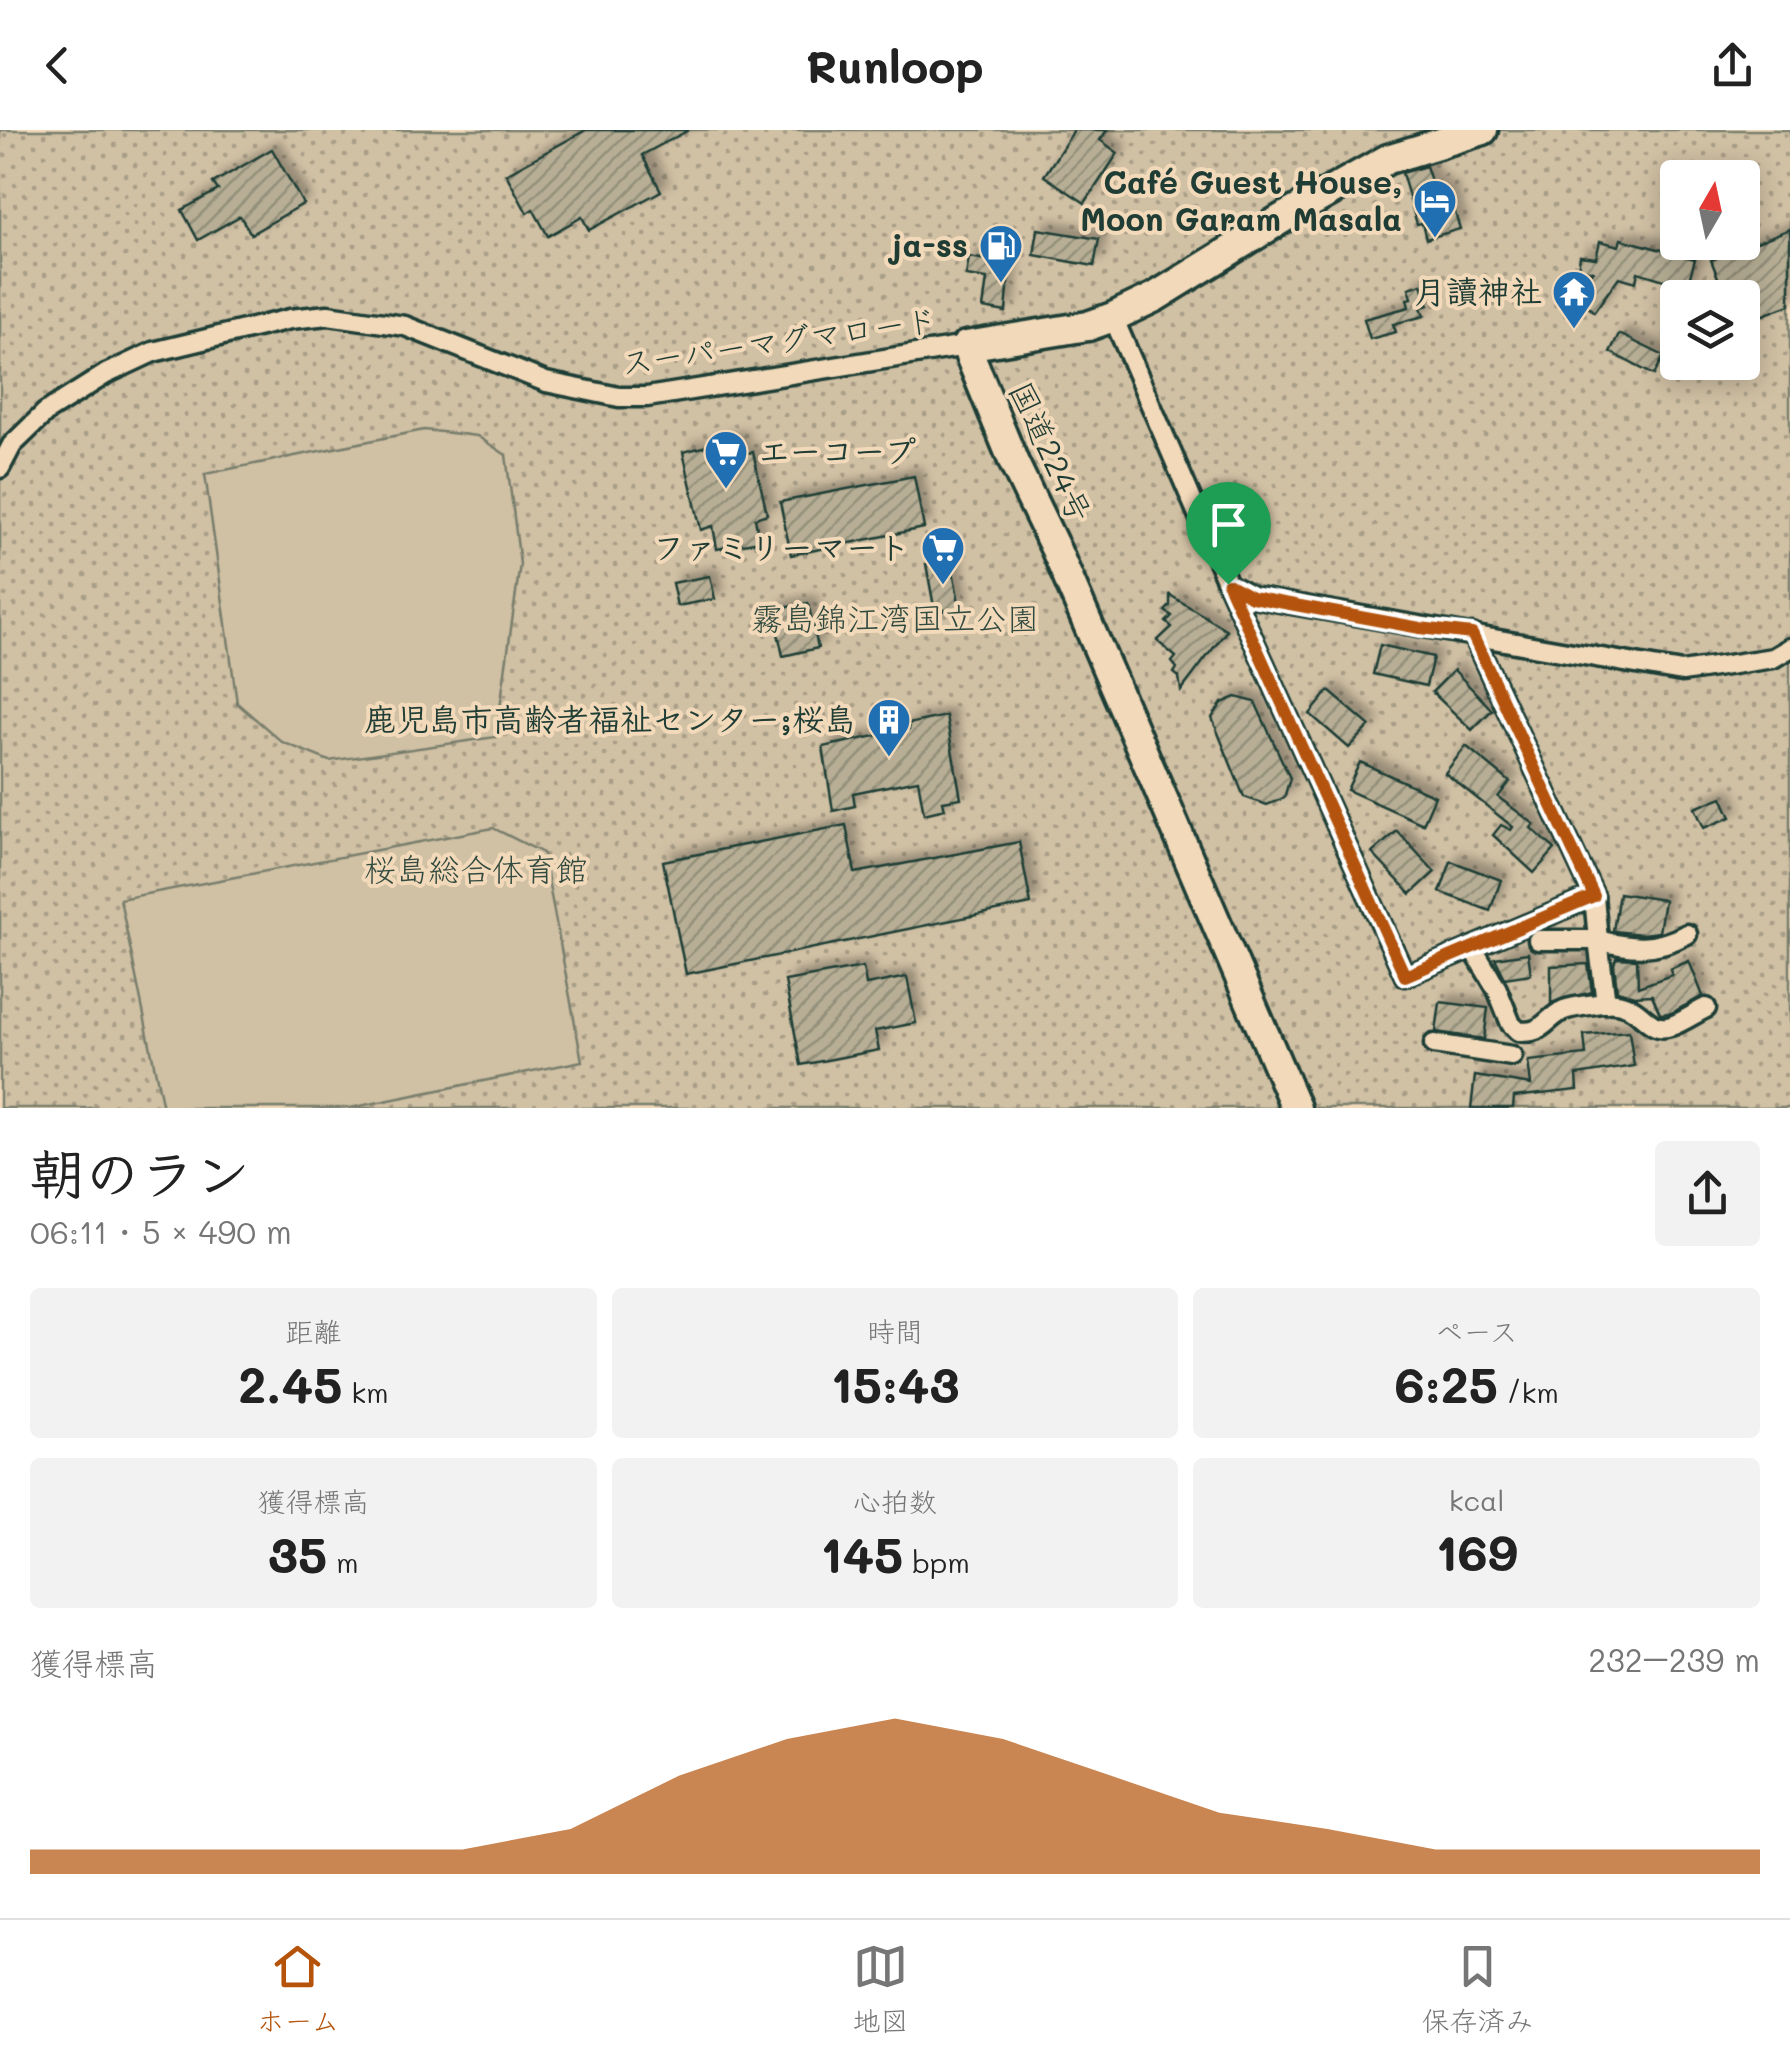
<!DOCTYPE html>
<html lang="ja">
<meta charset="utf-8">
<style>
:root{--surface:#fff;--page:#f2f2f2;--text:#222;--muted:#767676;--line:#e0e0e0;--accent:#b45309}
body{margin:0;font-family:Mali,"Klee One",sans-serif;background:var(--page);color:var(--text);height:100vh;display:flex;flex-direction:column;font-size:38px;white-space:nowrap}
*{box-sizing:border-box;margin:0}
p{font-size:32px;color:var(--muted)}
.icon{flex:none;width:55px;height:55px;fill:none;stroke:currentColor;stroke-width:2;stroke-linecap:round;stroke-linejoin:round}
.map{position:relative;height:978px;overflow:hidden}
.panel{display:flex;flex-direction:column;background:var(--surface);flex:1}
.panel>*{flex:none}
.needle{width:65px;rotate:9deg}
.tools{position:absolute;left:1660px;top:30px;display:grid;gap:20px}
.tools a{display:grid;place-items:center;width:100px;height:100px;border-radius:10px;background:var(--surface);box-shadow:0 5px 25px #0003;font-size:50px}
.pin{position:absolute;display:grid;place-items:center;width:85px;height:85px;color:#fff;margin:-102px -42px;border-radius:50% 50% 50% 0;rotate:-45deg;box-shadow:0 0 10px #0007}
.pin .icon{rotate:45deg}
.round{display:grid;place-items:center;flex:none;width:105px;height:105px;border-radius:10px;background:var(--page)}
.overview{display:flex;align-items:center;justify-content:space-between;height:170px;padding:0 30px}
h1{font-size:55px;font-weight:800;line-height:75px}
.metrics{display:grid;grid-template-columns:repeat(3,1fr);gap:15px;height:170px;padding:10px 30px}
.metrics div{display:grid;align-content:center;border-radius:10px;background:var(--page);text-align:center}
.metrics b{font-size:50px;font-weight:800}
.metrics small{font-size:28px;font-weight:400}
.metrics p{font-size:28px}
.chart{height:280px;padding:20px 30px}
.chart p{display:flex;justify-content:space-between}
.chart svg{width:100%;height:180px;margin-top:10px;fill:var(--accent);opacity:.7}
header{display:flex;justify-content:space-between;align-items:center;height:130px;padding:0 30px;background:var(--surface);font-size:45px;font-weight:800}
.tabs{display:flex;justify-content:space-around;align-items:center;height:140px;border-top:2px solid var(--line);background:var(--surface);font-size:28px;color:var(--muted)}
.tabs a{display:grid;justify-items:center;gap:5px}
.tabs .active{color:var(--accent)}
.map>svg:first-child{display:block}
.park{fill:url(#park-dots);stroke:#787e6c;stroke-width:2.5;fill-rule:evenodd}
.garden{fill:#d0c0a4;stroke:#787e6c;stroke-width:2.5}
.building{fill:url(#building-hatch);stroke:#1f3d34;stroke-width:2.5;filter:url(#shadow)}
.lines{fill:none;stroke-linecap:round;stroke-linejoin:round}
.minor-casing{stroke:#1f3d34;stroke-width:25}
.highway-casing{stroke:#1f3d34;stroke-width:35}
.minor{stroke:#f2d9ba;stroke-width:18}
.highway{stroke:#f2d9ba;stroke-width:28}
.route-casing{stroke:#fff;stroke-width:20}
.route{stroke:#b45309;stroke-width:12}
.labels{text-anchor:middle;stroke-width:8;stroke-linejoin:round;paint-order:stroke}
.poi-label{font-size:32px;font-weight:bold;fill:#1f3d34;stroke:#f2d9ba;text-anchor:end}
.street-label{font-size:32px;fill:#1f3d34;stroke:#f2d9ba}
.park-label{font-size:32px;fill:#314a3f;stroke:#f2d9ba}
</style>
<header><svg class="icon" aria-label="back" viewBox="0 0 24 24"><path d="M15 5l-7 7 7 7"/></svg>Runloop<svg class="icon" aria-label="share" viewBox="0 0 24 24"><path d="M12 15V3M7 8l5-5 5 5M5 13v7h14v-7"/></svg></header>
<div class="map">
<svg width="1790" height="978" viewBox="0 0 1790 978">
<defs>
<pattern id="park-dots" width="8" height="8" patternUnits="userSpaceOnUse" patternTransform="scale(2.5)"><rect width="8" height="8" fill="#d0c0a4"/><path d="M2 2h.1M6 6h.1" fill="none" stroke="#a89d86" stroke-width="1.8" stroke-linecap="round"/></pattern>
<pattern id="building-hatch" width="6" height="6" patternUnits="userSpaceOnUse" patternTransform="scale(2.5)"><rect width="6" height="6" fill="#b7ae95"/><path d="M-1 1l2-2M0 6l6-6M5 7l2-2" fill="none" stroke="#948f7a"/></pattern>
<filter id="shadow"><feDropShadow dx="8" dy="-8" stdDeviation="5" flood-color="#0004"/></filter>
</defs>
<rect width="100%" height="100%" fill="#f2d9ba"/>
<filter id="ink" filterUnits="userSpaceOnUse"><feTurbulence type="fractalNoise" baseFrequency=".01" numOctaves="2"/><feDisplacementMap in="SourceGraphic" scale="20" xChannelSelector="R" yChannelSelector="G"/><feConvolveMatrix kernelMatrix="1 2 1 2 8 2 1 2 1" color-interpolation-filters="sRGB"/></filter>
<g filter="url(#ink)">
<!-- park -->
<path class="park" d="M0 0H1790V978H0ZM1678 48H1742V112H1678ZM1678 168H1742V232H1678Z"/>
<!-- garden -->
<g class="garden">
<polygon points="424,300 477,306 506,325 520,434 496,607 329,631 282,612 237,573 205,344"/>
<polygon points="493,698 543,723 582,931 350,978 163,978 120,769"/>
</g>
<!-- building -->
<g class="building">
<polygon points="586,0 689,0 642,25 661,61 589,100 582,87 548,106 533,79 527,83 506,44"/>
<polygon points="1074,0 1107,0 1100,10 1118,23 1085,73 1044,46"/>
<polygon points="272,19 303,74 251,104 240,86 198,110 182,80 218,60 213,53"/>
<polygon points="1426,36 1432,54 1438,52 1441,62 1448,60 1460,99 1426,109 1422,93 1417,94 1402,43"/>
<polygon points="1038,99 1099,109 1094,136 1034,125"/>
<polygon points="1790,99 1790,175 1742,193 1742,168 1726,168 1711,130"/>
<polygon points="1621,109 1695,129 1687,157 1638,142 1636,152 1619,147 1594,182 1573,164 1593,141 1578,138 1580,126 1596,128 1600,111 1619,116"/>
<polygon points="969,127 1010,134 1006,182 983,178 987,149 966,146"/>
<polygon points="1422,154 1429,175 1421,177 1424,186 1393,194 1396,202 1370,209 1364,189 1409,177 1407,169 1412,168 1409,158"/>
<polygon points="1619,204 1664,226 1654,245 1610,222"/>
<polygon points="739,308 742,324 753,322 767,384 755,388 759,411 717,419 713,396 701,400 683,322"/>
<polygon points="914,346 924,398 791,425 780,372"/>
<polygon points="951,430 960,478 935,482 926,434"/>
<polygon points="710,446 715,469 677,476 672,453"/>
<polygon points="1170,465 1227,500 1181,561 1179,547 1174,543 1177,538 1172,532 1176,527 1157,511 1172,497 1166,492 1172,486 1165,481 1170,476"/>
<polygon points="808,473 818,518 783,526 773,480"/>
<polygon points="1380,515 1433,527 1426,556 1373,544"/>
<polygon points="1454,540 1492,580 1472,600 1432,562"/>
<polygon points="1329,561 1370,596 1349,618 1310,584"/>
<polygon points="1236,567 1255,572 1290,648 1284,668 1267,675 1244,667 1212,588 1222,573"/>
<polygon points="946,586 961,668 943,671 945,679 924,684 918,650 853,663 855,676 833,681 823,617 909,599 908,594"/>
<polygon points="1466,616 1510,652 1498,667 1534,694 1531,698 1555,719 1534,743 1493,705 1501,695 1511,700 1513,697 1445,643"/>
<polygon points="1360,632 1435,666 1423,694 1347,660"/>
<polygon points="1722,667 1731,687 1704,698 1695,678"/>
<polygon points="846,695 855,743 1019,712 1031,774 686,844 663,731"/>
<polygon points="1397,701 1435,742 1411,764 1372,723"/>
<polygon points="1451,731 1501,750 1490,781 1440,762"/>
<polygon points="1619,763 1664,770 1659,802 1642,804 1613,801"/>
<polygon points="1528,823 1531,844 1505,848 1495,828"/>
<polygon points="1616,828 1637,829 1638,857 1672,845 1670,839 1689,831 1703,866 1671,883 1660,884 1652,865 1634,866 1617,861 1614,834"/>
<polygon points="1588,834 1592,862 1551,873 1551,836"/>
<polygon points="863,837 866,855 907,847 916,893 875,901 879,920 801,935 785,851"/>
<polygon points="1440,872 1488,878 1484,909 1436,902"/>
<polygon points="1629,901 1634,936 1577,945 1578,960 1514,967 1513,978 1471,978 1475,946 1531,955 1528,931 1586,925 1584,905"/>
</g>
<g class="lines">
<defs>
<g id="minor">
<polyline points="1113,187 1228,454 1252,467 1682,542 1773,528 1790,518"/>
<polyline points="0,338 12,315 46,282 106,244 153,222 290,189 328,185 405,196 546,252 619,267 647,267 966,216"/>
<polyline points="1228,454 1405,846 1594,766 1472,504"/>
<path d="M1594 766 1598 810C1631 819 1655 821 1687 804"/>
<polyline points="1538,810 1598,810 1606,873"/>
<path d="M1473 819 1497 859 1511 894 1518 901C1542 906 1546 888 1564 880 1575 876 1591 875 1602 873 1643 868 1644 905 1671 896 1683 892 1695 883 1706 878"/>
<polyline points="1434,914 1512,926"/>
</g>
<polyline id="highway" points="1296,978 1056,420 1014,333 966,216 1088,196 1113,187 1155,167 1283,88 1388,29 1483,0"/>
</defs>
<!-- minor casing -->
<use href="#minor" class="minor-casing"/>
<!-- highway casing -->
<use href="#highway" class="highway-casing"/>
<!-- minor -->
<use href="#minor" class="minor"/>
<!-- highway -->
<use href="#highway" class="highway"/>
</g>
</g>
<g class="lines" filter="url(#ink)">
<defs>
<polygon id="route" points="1228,454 1252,467 1420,498 1472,504 1594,766 1405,846"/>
</defs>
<!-- route casing -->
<use href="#route" class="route-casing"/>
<!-- route -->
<use href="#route" class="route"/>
</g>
<!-- icons -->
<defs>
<symbol id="hotel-pin" viewBox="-11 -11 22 30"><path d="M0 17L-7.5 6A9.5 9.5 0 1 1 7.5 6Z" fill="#1f6fb2" stroke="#f2d9ba"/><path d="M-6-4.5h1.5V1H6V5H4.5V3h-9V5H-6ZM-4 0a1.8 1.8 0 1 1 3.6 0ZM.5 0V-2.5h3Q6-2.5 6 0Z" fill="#fff"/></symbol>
<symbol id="fuel-pin" viewBox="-11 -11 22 30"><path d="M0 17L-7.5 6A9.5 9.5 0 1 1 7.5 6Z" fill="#1f6fb2" stroke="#f2d9ba"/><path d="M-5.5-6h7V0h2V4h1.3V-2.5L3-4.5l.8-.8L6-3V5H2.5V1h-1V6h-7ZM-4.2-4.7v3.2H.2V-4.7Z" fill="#fff"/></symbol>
<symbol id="temple-pin" viewBox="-11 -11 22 30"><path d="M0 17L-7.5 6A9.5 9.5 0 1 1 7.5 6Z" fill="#1f6fb2" stroke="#f2d9ba"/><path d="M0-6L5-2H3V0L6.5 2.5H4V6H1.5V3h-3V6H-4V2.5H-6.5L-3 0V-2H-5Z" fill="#fff"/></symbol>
<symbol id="supermarket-pin" viewBox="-11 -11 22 30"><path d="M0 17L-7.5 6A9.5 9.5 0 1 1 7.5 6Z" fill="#1f6fb2" stroke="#f2d9ba"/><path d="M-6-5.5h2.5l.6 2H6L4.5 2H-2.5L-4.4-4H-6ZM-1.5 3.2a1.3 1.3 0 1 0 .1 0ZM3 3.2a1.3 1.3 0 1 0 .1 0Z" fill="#fff"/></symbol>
<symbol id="building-pin" viewBox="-11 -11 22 30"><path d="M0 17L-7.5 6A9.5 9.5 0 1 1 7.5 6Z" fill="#1f6fb2" stroke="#f2d9ba"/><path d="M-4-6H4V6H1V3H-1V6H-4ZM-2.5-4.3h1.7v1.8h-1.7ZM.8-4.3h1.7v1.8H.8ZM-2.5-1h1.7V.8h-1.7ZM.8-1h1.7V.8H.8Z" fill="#fff"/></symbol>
</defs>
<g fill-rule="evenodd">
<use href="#hotel-pin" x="1410" y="46" width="50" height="68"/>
<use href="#fuel-pin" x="976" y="91" width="50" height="68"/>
<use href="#temple-pin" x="1549" y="137" width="50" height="68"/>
<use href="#supermarket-pin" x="701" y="297" width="50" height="68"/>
<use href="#supermarket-pin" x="918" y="393" width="50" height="68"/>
<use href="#building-pin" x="864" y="565" width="50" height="68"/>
</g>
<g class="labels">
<!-- poi labels -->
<g class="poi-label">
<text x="1402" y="64">Café Guest House,<tspan x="1402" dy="37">Moon Garam Masala</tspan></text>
<text x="968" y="127">ja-ss</text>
<text x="1542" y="173">月讀神社</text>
<text x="758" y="333" text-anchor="start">エーコープ</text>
<text x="910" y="429">ファミリーマート</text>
<text x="856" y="601">鹿児島市高齢者福祉センター;桜島</text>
</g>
<!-- street labels -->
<g class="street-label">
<text transform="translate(779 212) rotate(-8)" y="11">スーパーマグマロード</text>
<text transform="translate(1050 322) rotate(65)" y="11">国道224号</text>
</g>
<!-- park labels -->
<g class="park-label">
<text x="895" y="500">霧島錦江湾国立公園</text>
<text x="476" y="751">桜島総合体育館</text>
</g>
</g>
</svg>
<div class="tools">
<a><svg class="needle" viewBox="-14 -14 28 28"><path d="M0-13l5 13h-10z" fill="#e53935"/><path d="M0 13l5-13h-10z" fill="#767676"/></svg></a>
<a><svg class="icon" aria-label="layers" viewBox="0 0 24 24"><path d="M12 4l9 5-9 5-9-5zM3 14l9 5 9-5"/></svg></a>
</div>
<div class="pin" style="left:1228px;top:454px;background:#1e9e55"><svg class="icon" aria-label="arrive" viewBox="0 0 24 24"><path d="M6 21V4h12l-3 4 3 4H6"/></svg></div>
</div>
<section class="panel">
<div class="overview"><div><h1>朝のラン</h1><p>06:11 · 5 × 490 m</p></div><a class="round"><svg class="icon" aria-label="share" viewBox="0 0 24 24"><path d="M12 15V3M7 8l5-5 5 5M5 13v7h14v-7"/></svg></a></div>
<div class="metrics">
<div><p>距離</p><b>2.45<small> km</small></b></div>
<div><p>時間</p><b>15:43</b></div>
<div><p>ペース</p><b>6:25<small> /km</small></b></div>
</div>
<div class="metrics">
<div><p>獲得標高</p><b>35<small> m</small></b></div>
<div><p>心拍数</p><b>145<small> bpm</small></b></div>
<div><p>kcal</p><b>169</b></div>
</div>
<div class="chart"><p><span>獲得標高</span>232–239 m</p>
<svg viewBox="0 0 160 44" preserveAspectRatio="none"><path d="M0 44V38L10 38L20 38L30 38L40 38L50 33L60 20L70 11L80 6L90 11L100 20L110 29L120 33L130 38L140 38L150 38L160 38V44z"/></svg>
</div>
</section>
<nav class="tabs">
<a class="active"><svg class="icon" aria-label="home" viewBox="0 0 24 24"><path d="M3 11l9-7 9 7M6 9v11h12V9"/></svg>ホーム</a>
<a><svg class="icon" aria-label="map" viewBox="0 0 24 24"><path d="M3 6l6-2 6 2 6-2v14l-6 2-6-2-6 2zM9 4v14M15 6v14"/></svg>地図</a>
<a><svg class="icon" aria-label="saved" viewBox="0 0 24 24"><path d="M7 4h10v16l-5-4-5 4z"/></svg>保存済み</a>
</nav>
